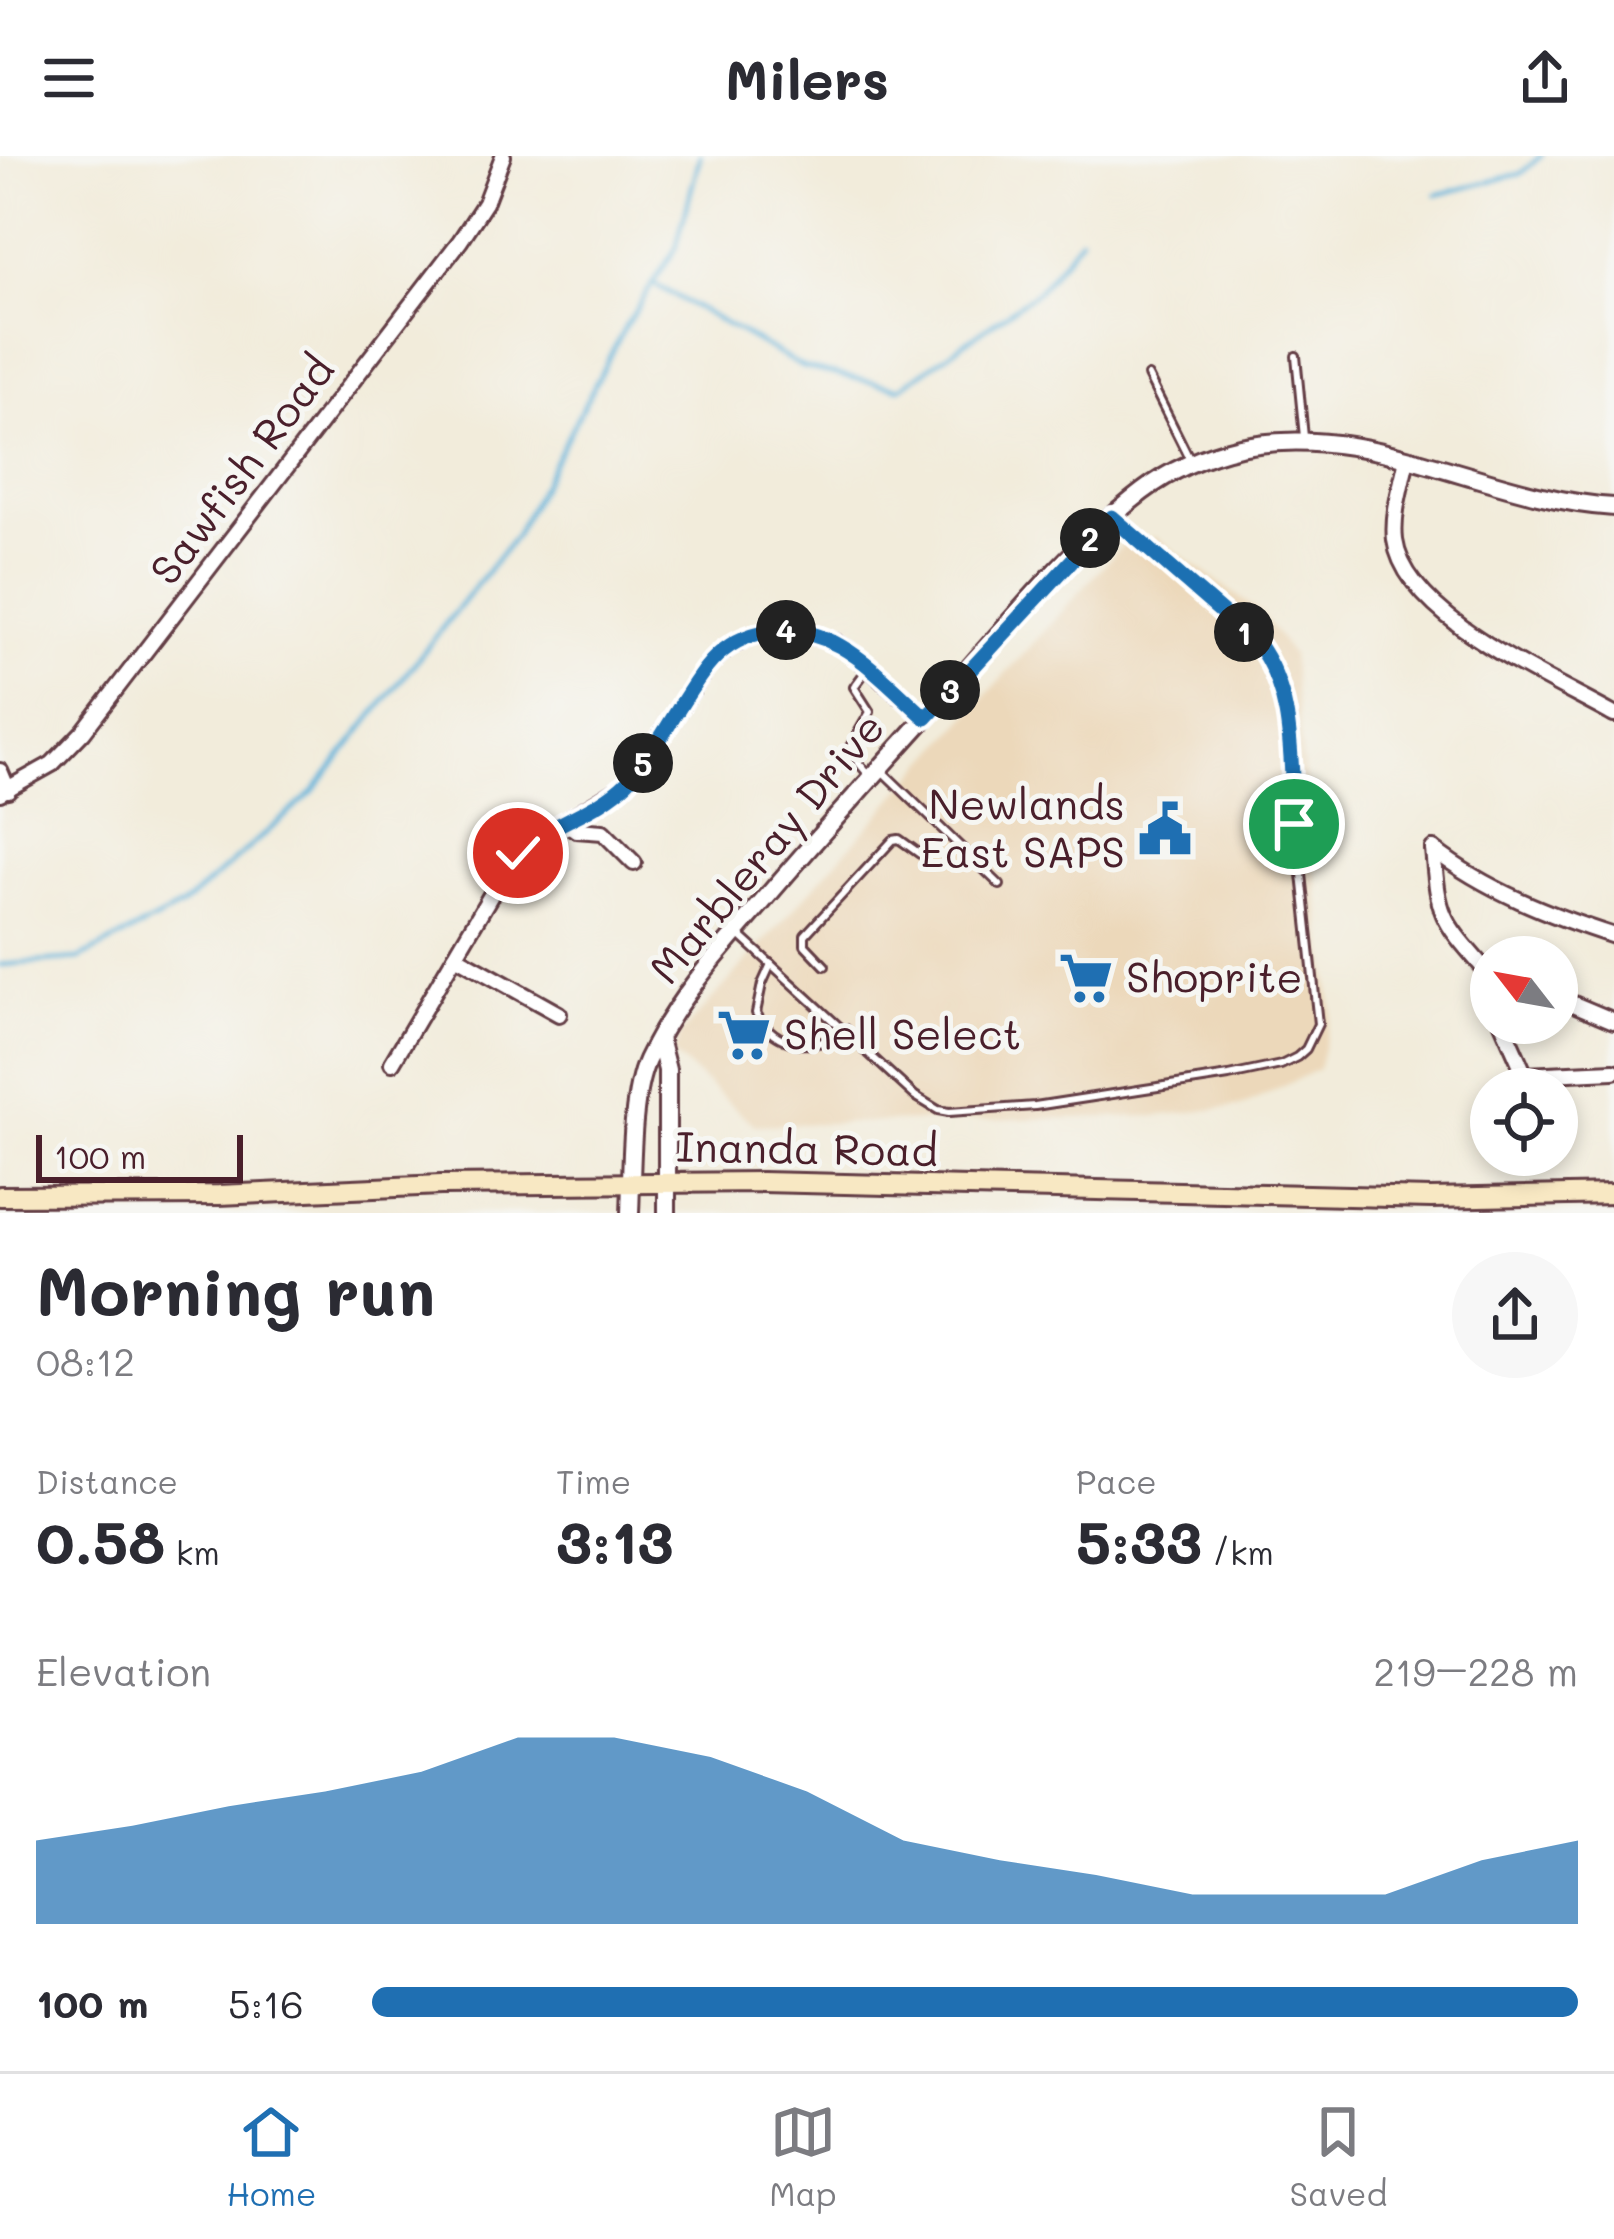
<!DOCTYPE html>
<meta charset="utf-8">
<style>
:root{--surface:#fff;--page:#f7f7f7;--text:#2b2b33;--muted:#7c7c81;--line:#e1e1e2;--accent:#1f6fb2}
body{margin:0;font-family:Mali,sans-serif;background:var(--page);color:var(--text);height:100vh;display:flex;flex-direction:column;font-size:45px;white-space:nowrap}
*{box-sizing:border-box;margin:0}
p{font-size:39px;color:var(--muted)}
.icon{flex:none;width:66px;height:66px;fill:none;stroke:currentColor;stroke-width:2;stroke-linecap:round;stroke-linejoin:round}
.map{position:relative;height:1057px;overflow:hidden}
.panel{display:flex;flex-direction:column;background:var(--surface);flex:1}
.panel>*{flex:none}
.needle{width:78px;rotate:301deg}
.fabs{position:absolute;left:1470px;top:780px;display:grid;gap:24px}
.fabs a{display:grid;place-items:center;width:108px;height:108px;border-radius:50%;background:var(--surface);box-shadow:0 6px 18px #0003;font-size:60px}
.scale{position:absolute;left:36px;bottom:30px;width:207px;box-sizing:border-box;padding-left:12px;border:6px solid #4a1f2b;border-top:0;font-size:33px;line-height:42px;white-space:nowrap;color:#4a1f2b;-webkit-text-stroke:9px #f6f6f2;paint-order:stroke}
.pin{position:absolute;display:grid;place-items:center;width:102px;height:102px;color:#fff;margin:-51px;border:6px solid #fff;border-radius:50%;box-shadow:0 3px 12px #0007}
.km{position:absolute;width:60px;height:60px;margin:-30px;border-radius:50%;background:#222;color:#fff;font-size:33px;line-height:60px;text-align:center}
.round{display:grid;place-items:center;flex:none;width:126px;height:126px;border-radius:63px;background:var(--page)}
.head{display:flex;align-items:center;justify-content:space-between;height:204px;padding:0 36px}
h1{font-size:66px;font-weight:700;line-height:90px}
.stats{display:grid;grid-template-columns:repeat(3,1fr);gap:18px;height:204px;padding:12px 36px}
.stats div{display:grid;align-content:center}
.stats b{font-size:60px;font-weight:700}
.stats small{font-size:33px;font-weight:400}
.stats p{font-size:33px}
.chart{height:336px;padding:24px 36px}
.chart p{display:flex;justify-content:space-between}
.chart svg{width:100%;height:216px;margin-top:12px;fill:var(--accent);opacity:.7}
ul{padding:0 36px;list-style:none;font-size:39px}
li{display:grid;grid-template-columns:192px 144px 1fr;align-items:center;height:90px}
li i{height:30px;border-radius:15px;background:var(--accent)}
header{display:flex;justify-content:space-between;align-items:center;height:156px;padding:0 36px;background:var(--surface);font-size:54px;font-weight:700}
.tabs{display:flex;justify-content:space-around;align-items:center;height:168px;border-top:3px solid var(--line);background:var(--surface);font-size:33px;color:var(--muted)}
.tabs a{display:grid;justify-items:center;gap:6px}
.tabs .on{color:var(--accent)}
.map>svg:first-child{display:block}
.built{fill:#ecd8ba}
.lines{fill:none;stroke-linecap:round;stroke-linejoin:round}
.stream{stroke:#5eb3da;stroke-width:4.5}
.service-casing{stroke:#633e45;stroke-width:12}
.minor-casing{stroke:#633e45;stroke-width:20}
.tertiary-casing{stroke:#633e45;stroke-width:22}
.secondary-casing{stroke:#633e45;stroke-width:24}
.service{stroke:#fff;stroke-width:6}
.minor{stroke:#fff;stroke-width:14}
.tertiary{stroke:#fff;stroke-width:16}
.secondary{stroke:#f8e8c3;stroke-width:18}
.route-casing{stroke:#fff;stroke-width:24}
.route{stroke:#1f6fb2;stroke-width:15}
.labels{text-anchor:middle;stroke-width:10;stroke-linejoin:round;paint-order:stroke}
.street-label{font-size:42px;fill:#4a1f2b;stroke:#f6f6f2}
.poi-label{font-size:42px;fill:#4a1f2b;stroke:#f6f6f2;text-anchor:start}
</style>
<header><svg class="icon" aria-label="menu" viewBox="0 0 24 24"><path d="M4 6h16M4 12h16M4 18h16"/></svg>Milers<svg class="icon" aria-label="share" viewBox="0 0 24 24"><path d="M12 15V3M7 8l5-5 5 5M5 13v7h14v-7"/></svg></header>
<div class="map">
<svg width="1614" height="1057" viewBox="0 0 1614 1057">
<rect width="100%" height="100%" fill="#f6f6f2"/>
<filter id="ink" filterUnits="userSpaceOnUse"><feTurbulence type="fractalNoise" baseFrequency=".00833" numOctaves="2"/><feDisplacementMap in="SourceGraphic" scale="24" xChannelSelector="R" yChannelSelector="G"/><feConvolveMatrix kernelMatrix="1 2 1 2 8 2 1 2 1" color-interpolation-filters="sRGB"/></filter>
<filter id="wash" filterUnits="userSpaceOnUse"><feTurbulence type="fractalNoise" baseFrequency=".004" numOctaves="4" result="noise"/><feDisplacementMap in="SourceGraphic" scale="48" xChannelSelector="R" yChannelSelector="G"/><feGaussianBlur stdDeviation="2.7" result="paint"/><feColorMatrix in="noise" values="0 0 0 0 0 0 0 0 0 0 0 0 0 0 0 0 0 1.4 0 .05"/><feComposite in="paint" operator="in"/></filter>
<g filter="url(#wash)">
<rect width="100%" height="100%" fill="#f2ecdb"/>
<!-- built -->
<polygon class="built" points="1156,381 1262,458 1291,499 1332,855 1318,913 1243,950 1157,960 755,969 673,899 680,879 1123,388"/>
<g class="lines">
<!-- stream -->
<g class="stream">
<polyline points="1436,39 1520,18 1541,0"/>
<polyline points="652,127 802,211 900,232 1038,135 1081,82"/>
<polyline points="0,809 79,803 182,750 312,637 515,380 626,169 676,92 700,0"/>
</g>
</g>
</g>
<g filter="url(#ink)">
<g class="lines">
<defs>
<g id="service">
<polyline points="1296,200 1304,281"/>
<polyline points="1148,220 1190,304"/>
<polyline points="882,615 1000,729"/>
<polyline points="868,618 848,594 870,556 854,531 868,512"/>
<polyline points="737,777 915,940 938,954 949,956 1035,950 1229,920 1281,909 1297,901 1306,893 1318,868 1282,531 1257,487 1114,363"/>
<path d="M771 808 762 828 756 857C776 892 815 898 846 873"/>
<polyline points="825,810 805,789 805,779 893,684 899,683 920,698"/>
</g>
<g id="minor">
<path d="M1407 302C1402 328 1392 357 1395 384 1405 461 1551 523 1614 559"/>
<polyline points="0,615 8,634"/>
<polyline points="0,637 52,608 83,576 460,85 485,47 503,0"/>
<polyline points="565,666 576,674 603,676 634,707"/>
<path d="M1433 693C1485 734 1552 760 1614 780"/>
<path d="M1433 693C1439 758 1438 760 1482 810L1491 814"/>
<polyline points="455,800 559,858"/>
<polyline points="1482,810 1491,837"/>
<polyline points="1557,841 1614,865"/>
<polyline points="1502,867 1525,919 1614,915"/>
<polyline points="392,907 511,705 523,691 623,630 645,604 709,508 731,489 750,480 791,473 835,486 852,497 926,562"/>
</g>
<g id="tertiary">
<polyline points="659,882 667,914 667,1057"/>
<path d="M630 1057C632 1015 630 942 647 904 675 845 717 798 759 750 814 685 871 622 928 559 996 484 1061 398 1142 336 1171 314 1205 299 1240 291 1371 264 1486 343 1614 351"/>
</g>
<polyline id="secondary" points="0,1040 219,1039 441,1029 762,1026 1431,1042 1614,1038"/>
</defs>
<!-- service casing -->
<use href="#service" class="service-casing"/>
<!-- minor casing -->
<use href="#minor" class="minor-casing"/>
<!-- tertiary casing -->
<use href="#tertiary" class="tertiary-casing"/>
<!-- secondary casing -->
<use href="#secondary" class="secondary-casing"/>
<!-- service -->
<use href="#service" class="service"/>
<!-- minor -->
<use href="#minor" class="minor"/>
<!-- tertiary -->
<use href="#tertiary" class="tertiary"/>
<!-- secondary -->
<use href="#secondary" class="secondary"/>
</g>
</g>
<g class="lines" filter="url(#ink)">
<defs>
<path id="route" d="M518 697C549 667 596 657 627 626 659 593 678 548 706 512 720 494 738 482 760 477 830 460 879 520 926 562L1112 361 1257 487C1296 540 1290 605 1294 668"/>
</defs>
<!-- route casing -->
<use href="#route" class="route-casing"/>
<!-- route -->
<use href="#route" class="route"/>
</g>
<!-- icons -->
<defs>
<symbol id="civic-bare" viewBox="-9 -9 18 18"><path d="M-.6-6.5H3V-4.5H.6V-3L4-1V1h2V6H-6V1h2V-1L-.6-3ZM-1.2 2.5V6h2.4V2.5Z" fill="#1f6fb2" stroke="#f6f6f2" stroke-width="2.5" paint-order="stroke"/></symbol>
<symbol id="supermarket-bare" viewBox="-9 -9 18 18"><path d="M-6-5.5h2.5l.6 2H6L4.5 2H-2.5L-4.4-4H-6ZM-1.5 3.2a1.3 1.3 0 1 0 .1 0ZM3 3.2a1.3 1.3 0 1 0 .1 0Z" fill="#1f6fb2" stroke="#f6f6f2" stroke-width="2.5" paint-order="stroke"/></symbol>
</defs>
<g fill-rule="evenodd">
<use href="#civic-bare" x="1127" y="635" width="76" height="76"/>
<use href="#supermarket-bare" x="1048" y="784" width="76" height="76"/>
<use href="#supermarket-bare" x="706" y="841" width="76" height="76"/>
</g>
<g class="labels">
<!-- street labels -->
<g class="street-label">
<text transform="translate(242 314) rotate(-53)" y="15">Sawfish Road</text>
<text transform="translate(767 692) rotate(-50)" y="15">Marbleray Drive</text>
<text transform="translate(807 993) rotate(1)" y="15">Inanda Road</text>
</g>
<!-- poi labels -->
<g class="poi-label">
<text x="1125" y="664" text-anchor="end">Newlands<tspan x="1125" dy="48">East SAPS</tspan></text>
<text x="1126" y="837">Shoprite</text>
<text x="784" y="894">Shell Select</text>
</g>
</g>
</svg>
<div class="fabs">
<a><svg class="needle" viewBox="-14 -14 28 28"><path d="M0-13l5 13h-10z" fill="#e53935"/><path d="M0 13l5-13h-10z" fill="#7c7c81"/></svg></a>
<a><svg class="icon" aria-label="locate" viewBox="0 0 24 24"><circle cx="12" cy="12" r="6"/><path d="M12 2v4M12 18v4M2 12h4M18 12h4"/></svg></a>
</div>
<div class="scale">100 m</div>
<div class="pin" style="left:1294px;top:668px;background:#1e9e55"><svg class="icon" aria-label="arrive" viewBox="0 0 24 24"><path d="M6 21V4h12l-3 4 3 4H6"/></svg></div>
<div class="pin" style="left:518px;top:697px;background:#d93025"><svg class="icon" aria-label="check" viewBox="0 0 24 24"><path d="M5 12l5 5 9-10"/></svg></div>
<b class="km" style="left:1244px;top:476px">1</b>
<b class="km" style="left:1090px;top:382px">2</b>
<b class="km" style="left:950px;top:534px">3</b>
<b class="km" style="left:786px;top:474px">4</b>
<b class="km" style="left:643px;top:607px">5</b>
</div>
<section class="panel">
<div class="head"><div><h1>Morning run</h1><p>08:12</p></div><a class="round"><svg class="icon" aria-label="share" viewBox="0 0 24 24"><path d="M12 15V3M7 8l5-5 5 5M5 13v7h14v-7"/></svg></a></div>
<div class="stats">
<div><p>Distance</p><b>0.58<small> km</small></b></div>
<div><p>Time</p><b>3:13</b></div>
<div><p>Pace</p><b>5:33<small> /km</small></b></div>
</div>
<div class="chart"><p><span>Elevation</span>219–228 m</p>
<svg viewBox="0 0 160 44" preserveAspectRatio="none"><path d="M0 44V27L10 24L20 20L30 17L40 13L50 6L60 6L70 10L80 17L90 27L100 31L110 34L120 38L130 38L140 38L150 31L160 27V44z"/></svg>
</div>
<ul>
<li><b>100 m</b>5:16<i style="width:100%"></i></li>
</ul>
</section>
<nav class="tabs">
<a class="on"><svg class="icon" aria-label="home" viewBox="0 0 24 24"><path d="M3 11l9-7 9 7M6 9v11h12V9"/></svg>Home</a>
<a><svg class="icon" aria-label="map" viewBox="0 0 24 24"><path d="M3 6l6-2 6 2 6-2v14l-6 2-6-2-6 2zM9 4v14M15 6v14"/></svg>Map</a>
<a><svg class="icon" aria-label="saved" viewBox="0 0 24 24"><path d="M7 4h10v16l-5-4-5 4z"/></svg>Saved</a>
</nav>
